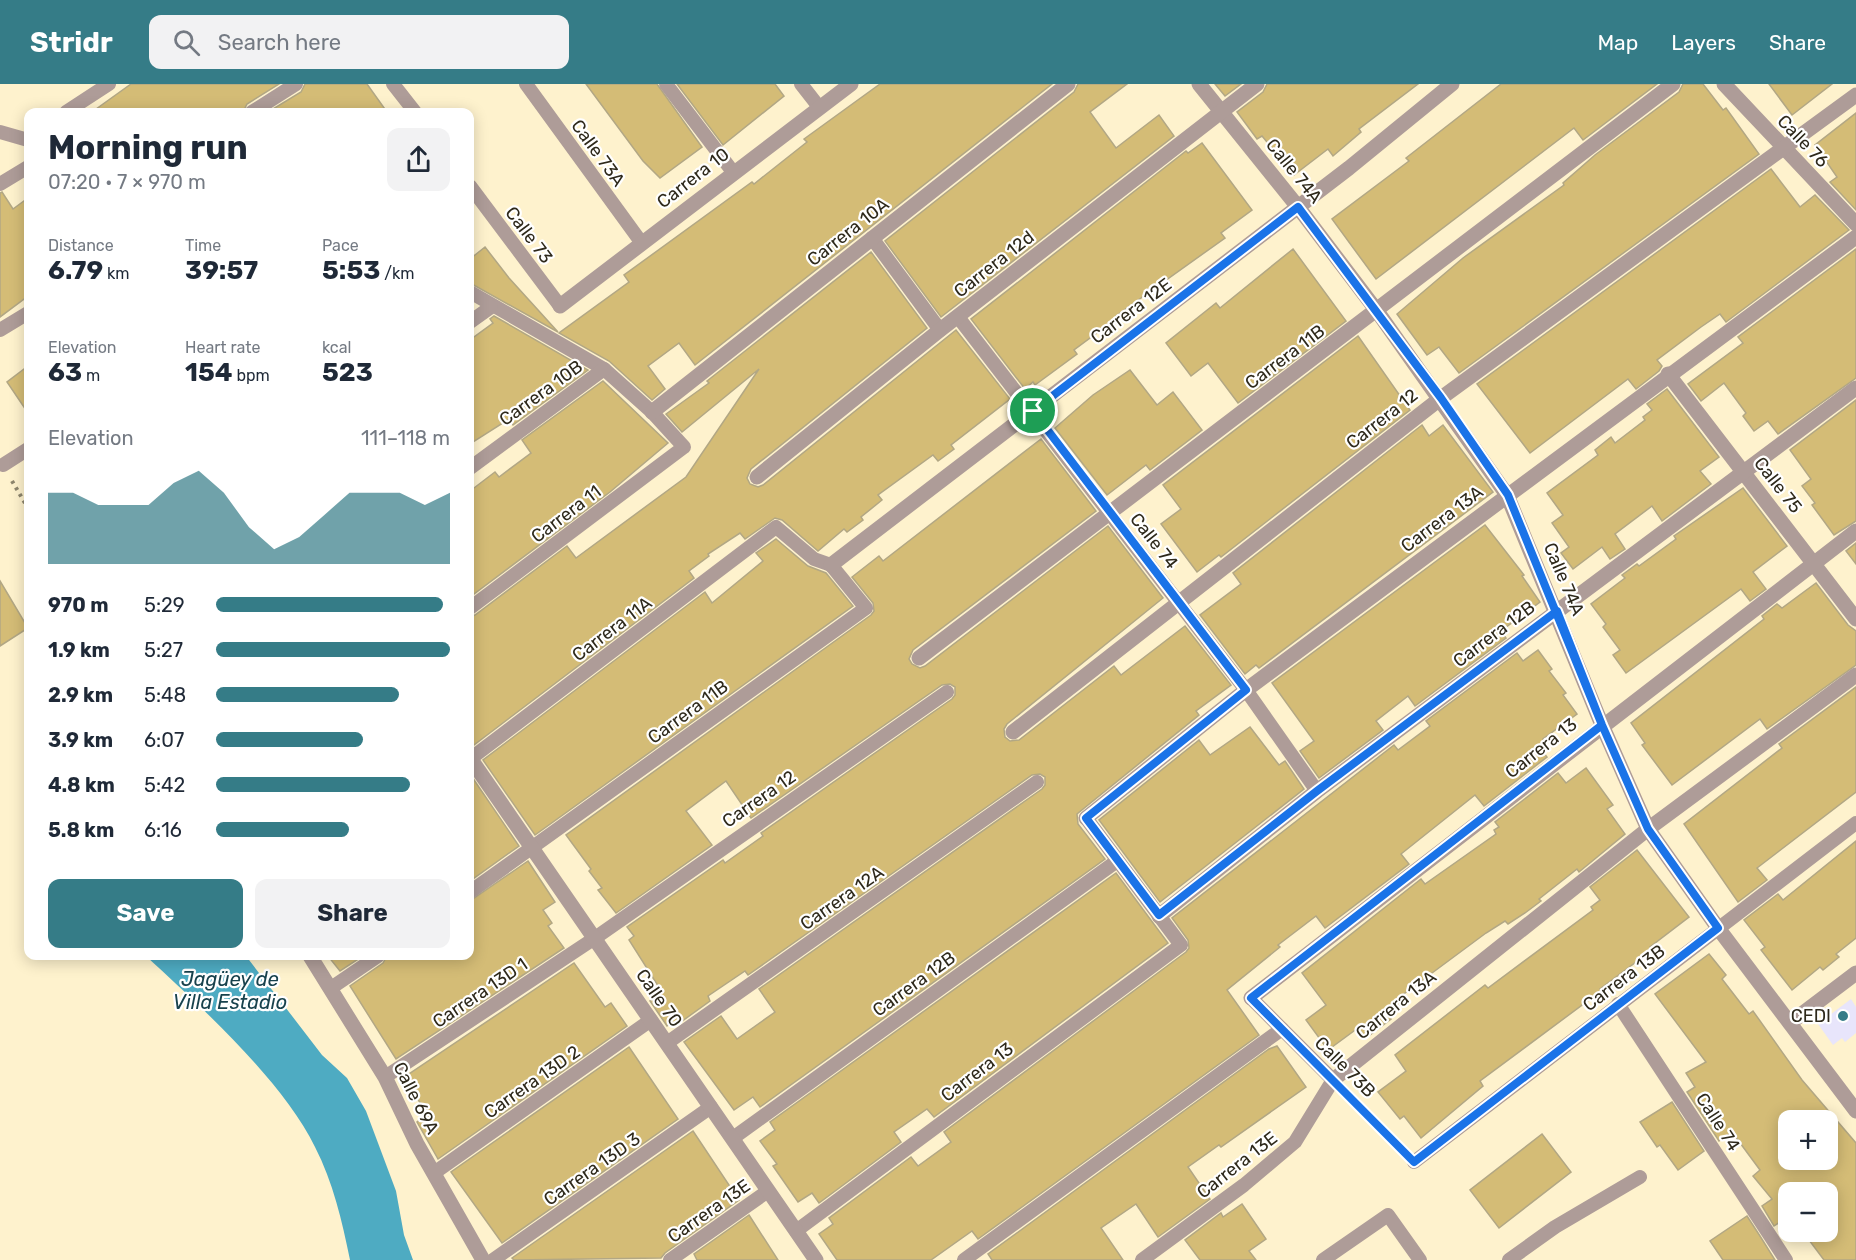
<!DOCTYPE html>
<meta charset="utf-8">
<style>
:root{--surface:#fff;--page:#f2f2f3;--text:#1f2937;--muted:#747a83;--accent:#357c87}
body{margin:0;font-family:Rubik,sans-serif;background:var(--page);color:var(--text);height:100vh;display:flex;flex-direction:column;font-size:22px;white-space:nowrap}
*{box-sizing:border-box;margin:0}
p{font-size:20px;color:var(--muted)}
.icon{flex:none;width:33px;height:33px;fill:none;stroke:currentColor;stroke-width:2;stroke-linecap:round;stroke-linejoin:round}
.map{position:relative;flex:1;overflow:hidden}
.sheet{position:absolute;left:24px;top:24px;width:450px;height:852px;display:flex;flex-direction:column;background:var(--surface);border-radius:12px;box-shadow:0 3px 15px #0003}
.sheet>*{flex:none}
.tools{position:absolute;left:1778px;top:1026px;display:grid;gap:12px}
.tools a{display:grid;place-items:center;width:60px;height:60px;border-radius:12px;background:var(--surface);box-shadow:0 3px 15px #0003;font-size:30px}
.pin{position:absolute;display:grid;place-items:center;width:51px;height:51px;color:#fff;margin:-26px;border:3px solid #fff;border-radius:50%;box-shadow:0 2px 6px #0007}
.round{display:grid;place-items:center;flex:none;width:63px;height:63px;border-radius:12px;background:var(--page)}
.summary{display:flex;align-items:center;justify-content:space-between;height:102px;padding:0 24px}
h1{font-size:33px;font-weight:700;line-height:45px}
.figures{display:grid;grid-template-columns:repeat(3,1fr);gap:9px;height:102px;padding:6px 24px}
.figures div{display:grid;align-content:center}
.figures b{font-size:26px;font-weight:700}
.figures small{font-size:16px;font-weight:400}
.figures p{font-size:16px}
.chart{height:168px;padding:12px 24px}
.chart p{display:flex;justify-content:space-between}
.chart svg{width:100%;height:108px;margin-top:6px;fill:var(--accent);opacity:.7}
.primary-button{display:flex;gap:12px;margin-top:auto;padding:12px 24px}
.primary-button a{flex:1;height:69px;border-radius:12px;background:var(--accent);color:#fff;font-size:24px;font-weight:700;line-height:69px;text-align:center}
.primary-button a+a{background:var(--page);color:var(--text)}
ul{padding:0 24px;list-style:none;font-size:20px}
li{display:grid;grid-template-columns:96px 72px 1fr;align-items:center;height:45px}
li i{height:15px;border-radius:8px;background:var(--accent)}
header{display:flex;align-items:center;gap:36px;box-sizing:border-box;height:84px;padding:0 30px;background:var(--accent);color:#fff}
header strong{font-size:28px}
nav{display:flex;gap:33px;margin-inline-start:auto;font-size:21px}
.search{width:420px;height:54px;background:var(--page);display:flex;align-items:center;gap:15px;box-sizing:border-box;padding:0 21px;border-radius:12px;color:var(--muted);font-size:22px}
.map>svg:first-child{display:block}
.education{fill:#e8e5fb}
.water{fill:#4eabc2}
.building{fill:#d4bc76;stroke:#b2a784;stroke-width:1.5;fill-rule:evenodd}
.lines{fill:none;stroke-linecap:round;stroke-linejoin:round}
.path{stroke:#8e866d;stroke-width:4;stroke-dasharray:3 4.5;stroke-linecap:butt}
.lane{stroke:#ae9c98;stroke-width:14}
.street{stroke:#ae9c98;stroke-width:15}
.route-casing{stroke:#fff;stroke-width:12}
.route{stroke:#1a73e8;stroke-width:8}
.poi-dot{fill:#357c87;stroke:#fff;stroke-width:2}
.labels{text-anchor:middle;stroke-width:4.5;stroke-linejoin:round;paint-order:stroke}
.street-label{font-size:18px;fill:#2e291b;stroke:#fff}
.poi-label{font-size:18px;fill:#2e291b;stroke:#fff;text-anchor:end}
.water-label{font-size:20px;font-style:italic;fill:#18424d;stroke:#fff}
</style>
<header>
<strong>Stridr</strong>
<div class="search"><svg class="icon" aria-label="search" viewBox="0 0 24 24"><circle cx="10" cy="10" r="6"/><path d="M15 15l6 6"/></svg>Search here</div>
<nav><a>Map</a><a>Layers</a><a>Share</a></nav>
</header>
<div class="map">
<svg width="1856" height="1176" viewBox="0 0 1856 1176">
<rect width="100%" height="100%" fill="#fef2cd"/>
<!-- education -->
<polygon class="education" points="1851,915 1856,923 1856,949 1845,958 1842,954 1833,961 1818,940"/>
<!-- water -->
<path class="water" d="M146 872H246L322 971 347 994 366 1027 396 1107 404 1151 413 1176H350C342 1137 333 1098 315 1063 283 997 200 922 146 872Z"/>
<!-- building -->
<g class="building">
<polygon points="131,0 279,0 247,20 243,28 92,28"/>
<polygon points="305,0 367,0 387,28 268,28 301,8"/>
<polygon points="586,0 657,0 702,63 660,94 643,77"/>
<polygon points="677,0 775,0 784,12 723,61"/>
<polygon points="880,0 1052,0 695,281 679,259 648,282 665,305 652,316 609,277 559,249 629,198 624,191 752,98 754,100 807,58 804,55"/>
<polygon points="1078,0 1127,0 1090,28 1116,64 1159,31 1174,52 941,233 885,157 1074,8"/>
<polygon points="1215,0 1241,0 1225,12"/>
<polygon points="1267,0 1418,0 1359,45 1361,48 1333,72 1328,65 1294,91 1262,52 1257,55 1237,28 1263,8"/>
<polygon points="1501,0 1657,0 1583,56 1574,44 1376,195 1332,135 1409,77 1406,74"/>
<polygon points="1683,0 1703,0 1723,26 1726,24 1759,70 1459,289 1439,263 1427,271 1397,230 1463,174 1564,101 1563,99 1595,71 1679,8"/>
<polygon points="1769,0 1832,0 1792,31"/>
<polygon points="1856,29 1856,126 1830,98 1837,93 1815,61"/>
<polygon points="1202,59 1252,126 1221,149 1225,154 1116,232 1117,234 1074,266 1077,270 1035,301 1033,298 1025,305 971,235 1186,67 1188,69"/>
<polygon points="1771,85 1800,123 1815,111 1849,146 1726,238 1720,230 1701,243 1657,276 1662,282 1659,287 1636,305 1628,295 1530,369 1477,300"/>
<polygon points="2,108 13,125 28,114 28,212 0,233 0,109"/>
<polygon points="485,163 509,194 558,248 470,199 470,175"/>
<polygon points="1293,165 1346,237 1238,319 1208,279 1191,292 1166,259 1216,219 1220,224"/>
<polygon points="1856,165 1856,294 1778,350 1768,337 1754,347 1743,332 1746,329 1724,299 1701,317 1688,300 1743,259 1738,253"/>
<polygon points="871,168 927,244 751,385 747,394 750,400 758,403 763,401 956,246 1010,315 951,361 954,365 938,377 933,371 878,411 882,416 861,433 863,436 847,448 844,445 818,467 782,436 775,434 745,455 740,449 708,470 709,472 689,487 694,494 470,664 470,533 475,531 567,462 576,474 686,393 759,285 682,348 666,330 709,299 707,297"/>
<polygon points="494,232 588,286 513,341 509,335 470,360 470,256 493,239 490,235"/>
<polygon points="1358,252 1410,326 1221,473 1219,471 1197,488 1161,440 1181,425 1163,401"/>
<polygon points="28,282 28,329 7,298"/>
<polygon points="1130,286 1157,321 1173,308 1202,346 1150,386 1146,381 1107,411 1055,344 1093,311"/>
<polygon points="603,297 668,359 610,408 470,513 470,407 495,388 499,393 531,369 522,356"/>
<polygon points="1667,305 1719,373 1700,387 1711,400 1662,437 1652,422 1615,450 1625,465 1610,475 1602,463 1573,485 1561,469 1569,463 1552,439 1563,431 1547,409 1598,371 1595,366 1611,353 1615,359 1645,336 1643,333 1652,326 1647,320"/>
<polygon points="1856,316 1856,437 1834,451 1812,421 1815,419 1802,402 1811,395 1790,366"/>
<polygon points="1422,341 1429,352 1443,341 1493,408 1259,584 1256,581 1245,590 1200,531 1241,500 1233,489"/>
<polygon points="1041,355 1096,427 913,566 909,575 912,580 920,584 925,582 1108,442 1163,514 1007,640 1004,645 1005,653 1010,657 1019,656 1114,582 1121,591 1185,542 1231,601 1196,627 1199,631 1077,730 1078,740 1105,775 760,1023 753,1013 734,1026 684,958 721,932 737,955 775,928 759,905 1042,705 1045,701 1045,693 1040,690 1032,691 748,891 745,887 708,912 710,917 674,943 671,939 667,942 650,917 662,908 629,856 634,852 627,843 723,776 725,779 763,752 761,749 952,615 955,611 955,603 950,600 942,601 751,734 726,697 686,727 712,761 616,829 598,806 602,804 589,787 591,785 566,751 871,531 874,527 873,519 852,493 879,472 883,477"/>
<polygon points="1743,404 1787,462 1753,488 1766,505 1750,517 1741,505 1626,589 1613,571 1620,566 1603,543 1606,540 1591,520 1625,494 1622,491 1637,480 1639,482 1676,455 1674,452"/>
<polygon points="1485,441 1524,491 1522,492 1540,518 1501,547 1506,554 1415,622 1408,612 1376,637 1383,646 1319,694 1300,667 1314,657 1272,599"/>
<polygon points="776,455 808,482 826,489 853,522 535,751 483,676 705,508 712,519 763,477 756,469"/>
<polygon points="1856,459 1856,480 1846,467"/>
<polygon points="0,497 28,544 0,562"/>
<polygon points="1816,499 1848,541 1856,547 1856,581 1767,645 1760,635 1672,701 1642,661 1645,659 1631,639 1764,535 1762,532 1777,520 1782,524"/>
<polygon points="1538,566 1552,585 1549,587 1566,609 1563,611 1577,630 1543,655 1546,659 1540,664 1547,673 1484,722 1475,711 1401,770 1409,780 1325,844 1316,832 1278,861 1280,863 1227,906 1259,951 978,1155 972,1147 931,1176 837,1176 819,1150 833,1140 829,1134 911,1073 918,1082 951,1058 944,1048 1186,868 1189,864 1188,856 1172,834 1394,661 1398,666 1430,642 1426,637 1517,569 1523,577"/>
<polygon points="1856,603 1856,708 1757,784 1767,796 1738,818 1684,740 1782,664 1779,660"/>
<polygon points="1250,643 1279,681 1285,677 1304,705 1160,818 1099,736 1199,656 1210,671"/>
<polygon points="1586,684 1613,721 1607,725 1625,750 1579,788 1577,785 1539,815 1541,817 1525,829 1508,840 1505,837 1486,849 1397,915 1402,920 1388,931 1391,935 1366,954 1358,944 1328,966 1306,936 1326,921 1302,889 1421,795 1425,800 1496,750 1494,746 1499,743 1495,738 1558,689 1566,699"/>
<polygon points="470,690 519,762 470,797"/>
<polygon points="1856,757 1856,854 1836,870 1839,873 1823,886 1820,883 1792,906 1761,866 1765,863 1744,836 1778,810 1783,816"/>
<polygon points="1637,766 1689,833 1650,863 1652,866 1600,905 1601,907 1480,997 1483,1002 1421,1054 1404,1032 1400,1035 1378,1008 1406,987 1395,971 1485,901 1488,904 1593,826 1591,823 1600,816 1590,803"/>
<polygon points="528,777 555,818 543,826 552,839 548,842 564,864 396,975 350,902 383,879 387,872 470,872 470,817"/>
<polygon points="1116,789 1168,859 934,1033 927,1025 894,1048 901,1058 819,1119 812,1109 798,1118 773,1082 777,1080 760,1057 775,1046 770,1038"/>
<path d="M1709 870 1726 891 1722 895 1749 930 1753 927 1802 996 1856 1059V1176H1824L1803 1148H1827V1108H1788V1136L1786 1134 1774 1142 1762 1122 1772 1115 1753 1092 1760 1086 1732 1048 1719 1057 1687 1008 1695 1003 1686 989 1706 978 1655 910ZM1788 1036H1827V1076H1788Z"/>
<polygon points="328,872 363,872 340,887"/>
<polygon points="574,879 605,923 611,919 627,942 438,1075 417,1038 428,1030 403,994"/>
<polygon points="1277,962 1306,1003 1221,1063 1219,1061 1188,1083 1210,1115 1158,1153 1136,1120 1101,1144 1123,1176 992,1176 988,1170 1269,965"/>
<polygon points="629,963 678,1035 502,1159 451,1088"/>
<polygon points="1672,1018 1704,1067 1678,1086 1660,1061 1657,1063 1640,1038"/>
<polygon points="693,1047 739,1116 665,1169 661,1174 514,1176 512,1174"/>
<polygon points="1542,1050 1571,1088 1499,1144 1470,1106"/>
<polygon points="1242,1120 1266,1155 1249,1167 1256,1176 1200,1176 1185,1156 1221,1129 1223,1133"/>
<polygon points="749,1131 778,1176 697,1176 694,1170"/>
<polygon points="1747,1132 1760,1152 1775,1176 1723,1176 1710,1157"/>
</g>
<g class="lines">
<!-- path -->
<g class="path">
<polyline points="12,397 28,424"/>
<polyline points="1345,1008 1401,1065"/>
</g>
<!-- lane -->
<g class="lane">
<polyline points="393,0 415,28"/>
<polyline points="526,0 641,158"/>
<polyline points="666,0 733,88"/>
<polyline points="801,0 819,23"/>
<polyline points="66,28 109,0"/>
<polyline points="252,28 296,0"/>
<polyline points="0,48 28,56"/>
<polyline points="0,100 28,83"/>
<polyline points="470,102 560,222"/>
<polyline points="872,154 940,246"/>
<polyline points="470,208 604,285 652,328 684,363 470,524"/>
<polyline points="958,233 1246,606 1317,707"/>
<polyline points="470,238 491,223"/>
<polyline points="0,246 28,229"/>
<polyline points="3,381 28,365"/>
<polyline points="470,384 604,285"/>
<polyline points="470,808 866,524 831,481 814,475 776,443 470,675"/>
<polyline points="331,904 378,872"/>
<polyline points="1618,920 1786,1176"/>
<polyline points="667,959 1037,698"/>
<polyline points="385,993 595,854 947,608"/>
<polyline points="733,1054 1117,777"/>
<polyline points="1414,1078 1856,739"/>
<polyline points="434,1089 651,936"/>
<polyline points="796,1147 1181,861 1086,734"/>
<polyline points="493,1176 711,1023"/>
<polyline points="670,1176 768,1107"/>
<polyline points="964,1176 1282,945"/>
<polyline points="1142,1176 1244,1101 1295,1058 1333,996 1251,914"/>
<polyline points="1323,1176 1388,1131 1420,1176"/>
<polyline points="1509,1176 1555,1143 1640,1093"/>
</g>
<!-- street -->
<g class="street">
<polyline points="1199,0 1298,123 1377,227 1507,411 1602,641 1648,745 1718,844 1856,1027"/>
<polyline points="1724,0 1856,140"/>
<polyline points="560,222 851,0"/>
<polyline points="1668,290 1856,535"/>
<polyline points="652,328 1068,0"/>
<polyline points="757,393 940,246 1257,0"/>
<polyline points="831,481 1349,84 1452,0"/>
<polyline points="919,574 1673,0"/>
<polyline points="1013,648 1441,314 1856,11"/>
<polyline points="470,674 816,1176"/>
<polyline points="1086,734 1246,606 1856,153"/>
<polyline points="1159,832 1317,707 1856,304"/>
<polyline points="310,872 385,993 417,1060 483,1176"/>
<polyline points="1251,914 1856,447"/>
<polyline points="1790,939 1856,889"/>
<polyline points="1333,996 1648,745 1856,591"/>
</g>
</g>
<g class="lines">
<defs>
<polyline id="route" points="1033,327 1246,606 1086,734 1159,831 1317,707 1557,527 1602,641 1648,745 1718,844 1414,1078 1251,914 1602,641 1508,411 1441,314 1298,123 1033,327"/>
</defs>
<!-- route casing -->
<use href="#route" class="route-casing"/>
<!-- route -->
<use href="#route" class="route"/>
</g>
<!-- markers -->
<circle class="poi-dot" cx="1843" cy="932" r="6"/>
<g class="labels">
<!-- street labels -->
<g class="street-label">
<text transform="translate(1803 57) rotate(46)" y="6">Calle 76</text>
<text transform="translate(598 69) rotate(54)" y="6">Calle 73A</text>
<text transform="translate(1294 87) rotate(51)" y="6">Calle 74A</text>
<text transform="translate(693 94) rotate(-38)" y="6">Carrera 10</text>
<text transform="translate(848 148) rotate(-38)" y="6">Carrera 10A</text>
<text transform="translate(529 151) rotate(53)" y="6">Calle 73</text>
<text transform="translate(994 180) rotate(-38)" y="6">Carrera 12d</text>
<text transform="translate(1131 227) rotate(-37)" y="6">Carrera 12E</text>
<text transform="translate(1285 273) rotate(-37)" y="6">Carrera 11B</text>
<text transform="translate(541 309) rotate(-36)" y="6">Carrera 10B</text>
<text transform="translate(1382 335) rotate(-38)" y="6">Carrera 12</text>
<text transform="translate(1778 401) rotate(52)" y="6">Calle 75</text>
<text transform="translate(566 430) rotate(-37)" y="6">Carrera 11</text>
<text transform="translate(1442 435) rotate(-37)" y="6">Carrera 13A</text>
<text transform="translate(1154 457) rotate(52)" y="6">Calle 74</text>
<text transform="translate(1564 495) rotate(67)" y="6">Calle 74A</text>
<text transform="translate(612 545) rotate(-37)" y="6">Carrera 11A</text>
<text transform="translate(1494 550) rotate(-37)" y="6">Carrera 12B</text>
<text transform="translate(688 628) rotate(-36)" y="6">Carrera 11B</text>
<text transform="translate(1541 664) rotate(-38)" y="6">Carrera 13</text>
<text transform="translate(759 715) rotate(-35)" y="6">Carrera 12</text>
<text transform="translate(842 814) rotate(-35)" y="6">Carrera 12A</text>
<text transform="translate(1624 894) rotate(-37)" y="6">Carrera 13B</text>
<text transform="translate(914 900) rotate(-36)" y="6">Carrera 12B</text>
<text transform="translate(480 909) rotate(-34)" y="6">Carrera 13D 1</text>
<text transform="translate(659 914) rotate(55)" y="6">Calle 70</text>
<text transform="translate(1396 921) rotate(-39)" y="6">Carrera 13A</text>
<text transform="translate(1345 983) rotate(45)" y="6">Calle 73B</text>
<text transform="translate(977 988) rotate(-37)" y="6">Carrera 13</text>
<text transform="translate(532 998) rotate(-35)" y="6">Carrera 13D 2</text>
<text transform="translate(416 1014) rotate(63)" y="6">Calle 69A</text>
<text transform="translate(1718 1038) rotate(57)" y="6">Calle 74</text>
<text transform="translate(1237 1081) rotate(-38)" y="6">Carrera 13E</text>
<text transform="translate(592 1085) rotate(-35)" y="6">Carrera 13D 3</text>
<text transform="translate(709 1127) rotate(-35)" y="6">Carrera 13E</text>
</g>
<!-- poi labels -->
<g class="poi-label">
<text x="1831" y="938">CEDI</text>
</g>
<!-- water labels -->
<g class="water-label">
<text x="230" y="902">Jagüey de<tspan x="230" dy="23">Villa Estadio</tspan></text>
</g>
</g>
</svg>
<div class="tools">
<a>+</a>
<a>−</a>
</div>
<div class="pin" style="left:1033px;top:327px;background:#1e9e55"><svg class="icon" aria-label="arrive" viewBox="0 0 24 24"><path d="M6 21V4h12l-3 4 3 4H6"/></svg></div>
<section class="sheet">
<div class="summary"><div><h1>Morning run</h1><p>07:20 · 7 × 970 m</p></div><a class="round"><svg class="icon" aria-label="share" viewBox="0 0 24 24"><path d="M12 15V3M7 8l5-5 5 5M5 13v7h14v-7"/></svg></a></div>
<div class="figures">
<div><p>Distance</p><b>6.79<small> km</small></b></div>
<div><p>Time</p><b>39:57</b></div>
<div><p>Pace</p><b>5:53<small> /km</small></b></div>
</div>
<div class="figures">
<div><p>Elevation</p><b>63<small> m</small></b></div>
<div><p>Heart rate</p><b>154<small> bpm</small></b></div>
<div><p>kcal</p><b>523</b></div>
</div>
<div class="chart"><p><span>Elevation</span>111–118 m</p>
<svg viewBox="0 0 160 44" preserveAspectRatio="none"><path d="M0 44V15L10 15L20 20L30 20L40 20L50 11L60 6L70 15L80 29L90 38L100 33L110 24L120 15L130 15L140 15L150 20L160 15V44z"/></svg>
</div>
<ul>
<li><b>970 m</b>5:29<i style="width:97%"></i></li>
<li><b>1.9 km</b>5:27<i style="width:100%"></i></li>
<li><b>2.9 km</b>5:48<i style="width:78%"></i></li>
<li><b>3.9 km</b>6:07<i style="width:63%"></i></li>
<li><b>4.8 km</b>5:42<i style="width:83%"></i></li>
<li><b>5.8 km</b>6:16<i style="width:57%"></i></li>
</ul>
<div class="primary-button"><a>Save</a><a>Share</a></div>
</section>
</div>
